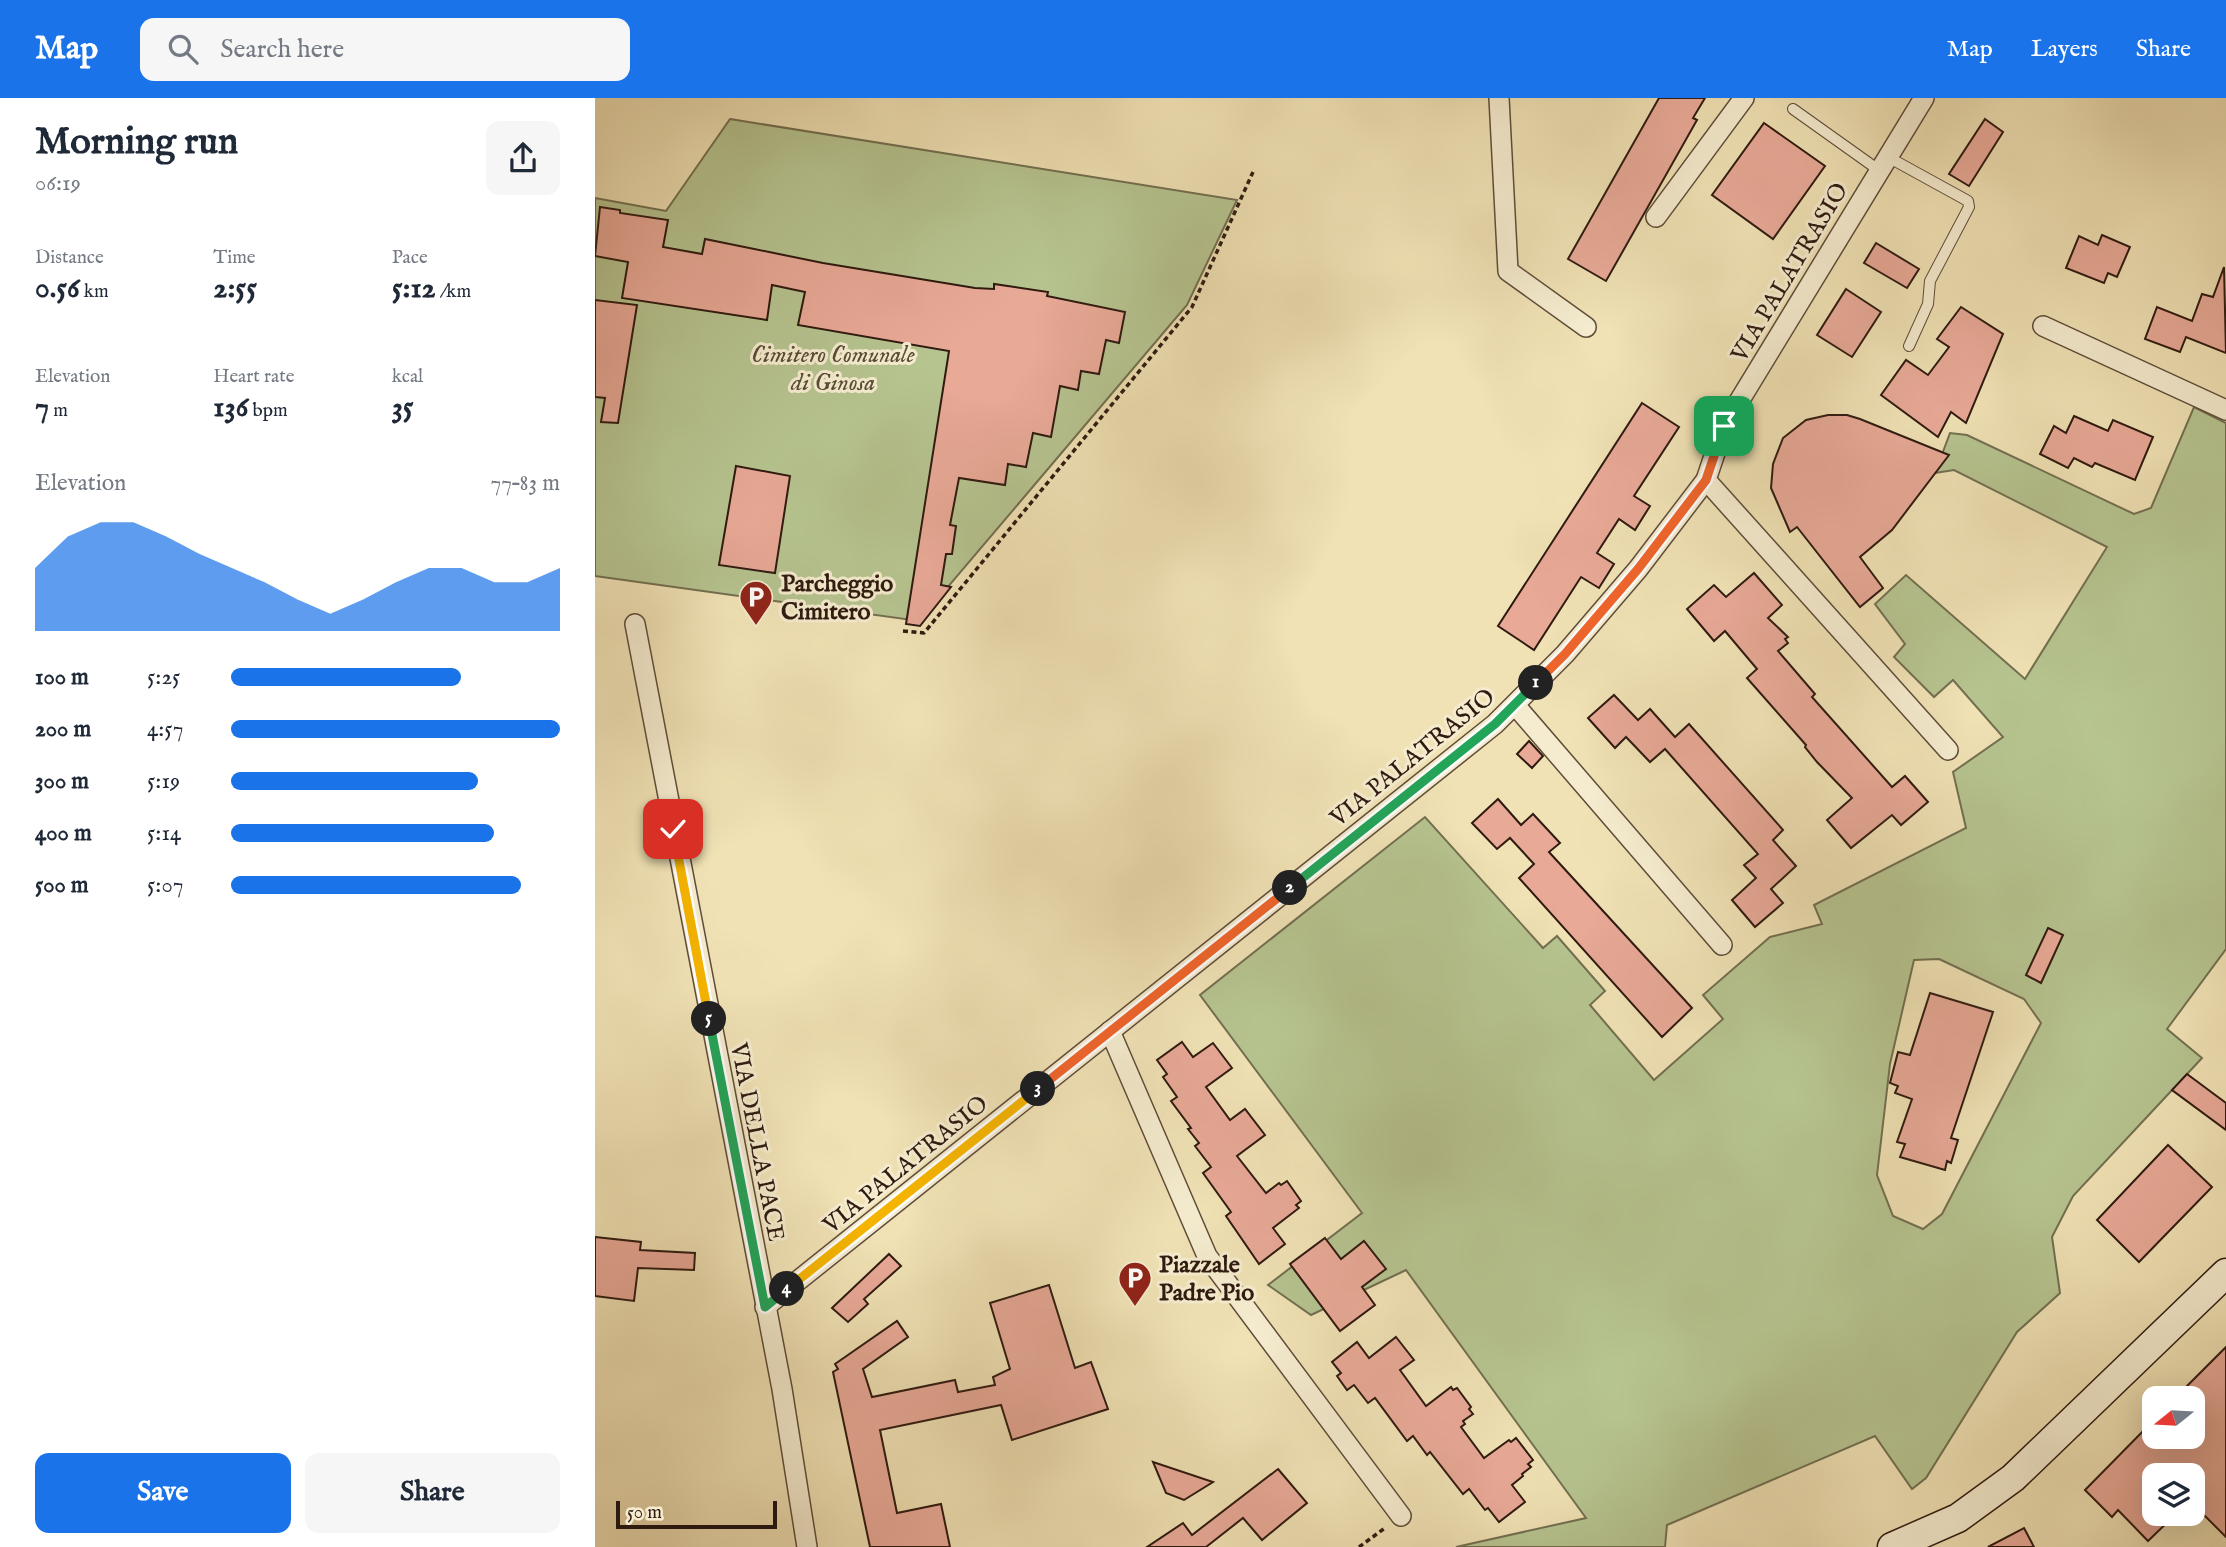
<!DOCTYPE html>
<meta charset="utf-8">
<style>
:root{--surface:#fff;--page:#f6f6f7;--text:#1f2937;--muted:#747a83;--accent:#1a73e8}
body{margin:0;font-family:"IM FELL English",serif;background:var(--page);color:var(--text);height:100vh;display:flex;flex-direction:column;font-size:26px;white-space:nowrap}
*{box-sizing:border-box;margin:0}
p{font-size:23px;color:var(--muted)}
.icon{flex:none;width:38px;height:38px;fill:none;stroke:currentColor;stroke-width:2;stroke-linecap:round;stroke-linejoin:round}
.map{position:relative;flex:1;overflow:hidden}
.details{display:flex;flex-direction:column;background:var(--surface);width:595px}
.details>*{flex:none}
.needle{width:46px;rotate:252deg}
.tools{position:absolute;left:1547px;top:1288px;display:grid;gap:14px}
.tools a{display:grid;place-items:center;width:63px;height:63px;border-radius:14px;background:var(--surface);box-shadow:0 7px 28px #0002;font-size:35px}
.scale{position:absolute;left:21px;bottom:18px;width:161px;box-sizing:border-box;padding-left:7px;border:4px solid #2f1a10;border-top:0;font-size:19px;line-height:24px;white-space:nowrap;color:#2f1a10;-webkit-text-stroke:5px #f5eccf;paint-order:stroke}
.pin{position:absolute;display:grid;place-items:center;width:60px;height:60px;color:#fff;margin:-30px;border-radius:14px;box-shadow:0 4px 10px #0006}
.km{position:absolute;width:35px;height:35px;margin:-18px;border-radius:50%;background:#222;color:#fff;font-size:19px;line-height:35px;text-align:center}
.round{display:grid;place-items:center;flex:none;width:74px;height:74px;border-radius:14px;background:var(--page)}
.headline{display:flex;align-items:center;justify-content:space-between;height:119px;padding:0 35px}
h1{font-size:38px;font-weight:700;line-height:52px}
.stats{display:grid;grid-template-columns:repeat(3,1fr);gap:10px;height:119px;padding:7px 35px}
.stats div{display:grid;align-content:center}
.stats b{font-size:30px;font-weight:700}
.stats small{font-size:19px;font-weight:400}
.stats p{font-size:19px}
.chart{height:196px;padding:14px 35px}
.chart p{display:flex;justify-content:space-between}
.chart svg{width:100%;height:126px;margin-top:7px;fill:var(--accent);opacity:.7}
.cta{display:flex;gap:14px;margin-top:auto;padding:14px 35px}
.cta a{flex:1;height:80px;border-radius:14px;background:var(--accent);color:#fff;font-size:28px;font-weight:700;line-height:80px;text-align:center}
.cta a+a{background:var(--page);color:var(--text)}
ul{padding:0 35px;list-style:none;font-size:23px}
li{display:grid;grid-template-columns:112px 84px 1fr;align-items:center;height:52px}
li i{height:18px;border-radius:9px;background:var(--accent)}
header{display:flex;align-items:center;gap:42px;box-sizing:border-box;height:98px;padding:0 35px;background:var(--accent);color:#fff}
header strong{font-size:33px}
nav{display:flex;gap:38px;margin-inline-start:auto;font-size:24px}
.search{width:490px;height:63px;background:var(--page);display:flex;align-items:center;gap:18px;box-sizing:border-box;padding:0 24px;border-radius:14px;color:var(--muted);font-size:26px}
main{display:flex;flex:1;min-height:0}
.map>svg:first-child{display:block}
.green{fill:#b6c490;stroke:#726f50;stroke-width:2;fill-rule:evenodd}
.building{fill:#e8a997;stroke:#2f1a10;stroke-width:2}
.lines{fill:none;stroke-linecap:round;stroke-linejoin:round}
.lane-casing{stroke:#5f4c39;stroke-width:12}
.street-casing{stroke:#5f4c39;stroke-width:22}
.secondary-casing{stroke:#2f1a10;stroke-width:31}
.path{stroke:#2f1a10;stroke-width:3.5;stroke-dasharray:5 3.5;stroke-linecap:butt}
.lane{stroke:#f5eccf;stroke-width:10}
.street{stroke:#f5eccf;stroke-width:19}
.secondary{stroke:#f5eccf;stroke-width:28}
.split-1-casing{stroke:#fff;stroke-width:14}
.split-2-casing{stroke:#fff;stroke-width:14}
.split-3-casing{stroke:#fff;stroke-width:14}
.split-4-casing{stroke:#fff;stroke-width:14}
.split-5-casing{stroke:#fff;stroke-width:14}
.split-6-casing{stroke:#fff;stroke-width:14}
.split-1{stroke:#f0652b;stroke-width:9}
.split-2{stroke:#22a559;stroke-width:9}
.split-3{stroke:#f0652b;stroke-width:9}
.split-4{stroke:#f5b400;stroke-width:9}
.split-5{stroke:#22a559;stroke-width:9}
.split-6{stroke:#f5b400;stroke-width:9}
.labels{text-anchor:middle;stroke-width:6;stroke-linejoin:round;paint-order:stroke}
.street-label{font-size:24px;fill:#2f1a10;stroke:#f5eccf}
.park-label{font-size:24px;font-style:italic;fill:#584d36;stroke:#f5eccf}
.poi-label{font-size:24px;font-weight:bold;fill:#2f1a10;stroke:#f5eccf;text-anchor:start}
</style>
<header>
<strong>Map</strong>
<div class="search"><svg class="icon" aria-label="search" viewBox="0 0 24 24"><circle cx="10" cy="10" r="6"/><path d="M15 15l6 6"/></svg>Search here</div>
<nav><a>Map</a><a>Layers</a><a>Share</a></nav>
</header>
<main>
<section class="details">
<div class="headline"><div><h1>Morning run</h1><p>06:19</p></div><a class="round"><svg class="icon" aria-label="share" viewBox="0 0 24 24"><path d="M12 15V3M7 8l5-5 5 5M5 13v7h14v-7"/></svg></a></div>
<div class="stats">
<div><p>Distance</p><b>0.56<small> km</small></b></div>
<div><p>Time</p><b>2:55</b></div>
<div><p>Pace</p><b>5:12<small> /km</small></b></div>
</div>
<div class="stats">
<div><p>Elevation</p><b>7<small> m</small></b></div>
<div><p>Heart rate</p><b>136<small> bpm</small></b></div>
<div><p>kcal</p><b>35</b></div>
</div>
<div class="chart"><p><span>Elevation</span>77–83 m</p>
<svg viewBox="0 0 160 44" preserveAspectRatio="none"><path d="M0 44V22L10 11L20 6L30 6L40 11L50 17L60 22L70 27L80 33L90 38L100 33L110 27L120 22L130 22L140 27L150 27L160 22V44z"/></svg>
</div>
<ul>
<li><b>100 m</b>5:25<i style="width:70%"></i></li>
<li><b>200 m</b>4:57<i style="width:100%"></i></li>
<li><b>300 m</b>5:19<i style="width:75%"></i></li>
<li><b>400 m</b>5:14<i style="width:80%"></i></li>
<li><b>500 m</b>5:07<i style="width:88%"></i></li>
</ul>
<div class="cta"><a>Save</a><a>Share</a></div>
</section>
<div class="map">
<svg width="1631" height="1449" viewBox="0 0 1631 1449">
<rect width="100%" height="100%" fill="#f0e2b5"/>
<filter id="stains"><feTurbulence type="fractalNoise" baseFrequency=".00286" numOctaves="4"/><feColorMatrix values="0 0 0 0 .2 0 0 0 0 .09 0 0 0 0 .02 0 0 0 .5 -.17"/></filter>
<radialGradient id="worn" r=".72"><stop offset=".6" stop-color="#630" stop-opacity="0"/><stop offset="1" stop-color="#630" stop-opacity=".3"/></radialGradient>
<!-- green -->
<g class="green">
<polygon points="135,21 642,102 592,207 324,523 0,478 0,100 71,113"/>
<path d="M1599 309 1631 325V851L1572 931 1607 960 1478 1098 1457 1139 1465 1195 1422 1234 1331 1380 1317 1391 1280 1338 1072 1427 1070 1449H861L991 1420 811 1172 716 1217 673 1187 767 1115 605 897 830 719 948 850 962 838 1010 893 995 907 1059 982 1128 921 1108 897 1175 839 1227 826 1219 807 1371 730 1358 674 1408 639 1358 582 1339 599 1299 559 1310 546 1280 506 1311 477 1430 581 1512 449 1359 372 1340 375 1355 335 1372 337 1539 416 1556 410ZM1344 861 1429 901 1446 925 1347 1116 1328 1131 1298 1118 1282 1077 1295 966 1319 862Z"/>
</g>
<!-- building -->
<g class="building">
<polygon points="1064,0 1110,0 1098,20 1102,22 1011,183 973,161"/>
<polygon points="1390,21 1408,34 1374,88 1354,76"/>
<polygon points="1169,25 1230,68 1178,141 1117,97"/>
<polygon points="5,109 25,112 25,115 73,122 68,149 107,156 110,141 228,165 380,190 399,191 399,186 453,194 452,198 530,214 524,245 511,242 504,276 486,273 483,292 465,288 456,339 438,335 431,369 413,366 410,387 364,380 355,427 361,428 357,456 351,456 346,487 356,489 325,528 311,526 354,253 203,227 210,194 177,187 172,222 27,200 33,164 0,158"/>
<polygon points="1507,137 1535,149 1522,179 1513,175 1509,185 1471,170 1484,138 1503,147"/>
<polygon points="1281,145 1324,171 1312,190 1269,165"/>
<polygon points="1629,169 1631,255 1591,239 1585,254 1550,241 1562,209 1597,223 1607,196 1618,199"/>
<polygon points="1251,191 1286,214 1257,259 1222,237"/>
<polygon points="0,202 42,207 23,325 6,324 10,300 0,299"/>
<polygon points="1366,209 1408,236 1371,325 1356,314 1343,339 1286,297 1311,262 1333,277 1354,249 1342,241"/>
<polygon points="1047,305 1084,329 1039,398 1055,408 1040,432 1024,421 1002,455 1019,466 1004,490 986,479 939,552 903,528"/>
<polygon points="1233,317 1252,317 1265,321 1354,357 1297,432 1265,459 1288,490 1265,509 1202,429 1195,434 1176,390 1178,366 1188,340 1211,322"/>
<polygon points="1479,318 1513,333 1518,322 1558,339 1540,382 1500,365 1497,369 1479,360 1473,370 1445,356 1459,328 1471,335"/>
<polygon points="141,368 195,378 180,475 124,467"/>
<polygon points="1159,475 1187,507 1173,520 1193,539 1190,541 1193,545 1183,553 1220,596 1217,599 1297,689 1310,678 1333,704 1306,727 1297,717 1256,750 1232,722 1257,700 1222,664 1210,649 1211,647 1152,580 1162,571 1130,533 1119,543 1092,511 1119,487 1131,499"/>
<polygon points="1019,597 1043,622 1055,611 1080,639 1094,626 1188,732 1178,742 1201,768 1176,791 1188,805 1160,829 1137,802 1161,780 1149,767 1163,756 1070,651 1055,664 1031,639 1020,650 993,620"/>
<polygon points="934,643 948,658 937,670 922,656"/>
<polygon points="903,701 926,727 938,716 965,745 954,754 1097,910 1067,939 924,780 939,766 915,740 902,751 877,725"/>
<polygon points="1453,830 1468,837 1446,885 1431,877"/>
<polygon points="1335,895 1398,914 1356,1040 1363,1042 1356,1065 1352,1063 1350,1072 1305,1059 1310,1046 1302,1044 1317,1001 1300,995 1303,988 1295,985 1303,954 1315,957"/>
<polygon points="587,944 598,959 618,945 637,970 611,989 635,1022 650,1011 670,1037 642,1058 671,1095 684,1085 686,1087 692,1083 706,1103 701,1107 704,1110 678,1130 690,1146 664,1166 631,1118 636,1114 608,1075 616,1069 600,1048 604,1045 593,1031 596,1030 576,1003 582,999 568,979 572,976 562,962"/>
<polygon points="1592,976 1631,1005 1631,1032 1577,992"/>
<polygon points="1573,1047 1617,1089 1544,1164 1502,1122"/>
<polygon points="0,1139 46,1144 45,1152 100,1155 99,1172 43,1170 39,1203 0,1198"/>
<polygon points="730,1140 746,1161 769,1143 791,1171 767,1189 780,1207 745,1233 695,1166"/>
<polygon points="294,1156 306,1168 269,1201 273,1206 253,1224 237,1210"/>
<polygon points="454,1187 480,1270 496,1264 513,1311 417,1342 406,1307 285,1332 302,1415 346,1406 355,1449 275,1449 238,1274 243,1271 240,1266 302,1223 313,1239 268,1271 277,1299 360,1282 363,1294 400,1287 398,1279 415,1271 395,1205"/>
<polygon points="801,1239 819,1262 805,1272 831,1308 856,1289 858,1292 862,1290 876,1309 874,1311 878,1316 868,1323 870,1326 866,1329 889,1360 914,1342 916,1344 921,1340 938,1362 933,1366 936,1369 927,1376 928,1378 917,1387 930,1404 904,1424 893,1410 890,1412 874,1391 868,1396 835,1354 832,1357 818,1338 812,1343 780,1300 773,1305 759,1287 752,1292 742,1278 746,1275 737,1264 762,1244 774,1260"/>
<polygon points="1631,1249 1631,1439 1598,1406 1598,1377 1559,1377 1559,1416 1581,1416 1553,1443 1523,1412 1517,1419 1490,1392 1559,1322 1559,1339 1598,1339 1598,1300 1580,1300"/>
<polygon points="558,1364 618,1384 589,1402 571,1395"/>
<polygon points="683,1371 712,1405 667,1442 648,1420 611,1449 552,1449 588,1425 597,1437"/>
<polygon points="1429,1430 1439,1449 1393,1449"/>
</g>
<g class="lines">
<defs>
<g id="lane">
<polyline points="1198,11 1285,73"/>
<polyline points="1293,59 1373,103 1374,109 1335,183 1333,206 1314,248"/>
</g>
<g id="street">
<polyline points="904,0 913,173 991,229"/>
<polyline points="1061,119 1149,0"/>
<polyline points="1448,228 1631,312"/>
<polyline points="1111,382 1353,652"/>
<polyline points="40,526 187,1291 212,1449"/>
<polyline points="920,607 1127,847"/>
<polyline points="515,933 612,1158 806,1418"/>
<polyline points="170,1209 900,626 970,556 1043,471 1111,382 1129,328 1329,0"/>
</g>
<polyline id="secondary" points="1297,1449 1363,1420 1418,1380 1631,1175"/>
</defs>
<!-- lane casing -->
<use href="#lane" class="lane-casing"/>
<!-- street casing -->
<use href="#street" class="street-casing"/>
<!-- secondary casing -->
<use href="#secondary" class="secondary-casing"/>
<!-- path -->
<g class="path">
<polyline points="308,533 329,535 597,209 658,74"/>
<polyline points="764,1449 790,1430"/>
</g>
<!-- lane -->
<use href="#lane" class="lane"/>
<!-- street -->
<use href="#street" class="street"/>
<!-- secondary -->
<use href="#secondary" class="secondary"/>
</g>
<g class="lines">
<defs>
<polyline id="split-1" points="941,585 970,556 1043,471 1111,382 1129,328"/>
<polyline id="split-2" points="695,790 900,626 941,585"/>
<polyline id="split-3" points="443,991 695,790"/>
<polyline id="split-4" points="192,1191 443,991"/>
<polyline id="split-5" points="114,921 170,1209 192,1191"/>
<polyline id="split-6" points="78,731 114,921"/>
</defs>
<!-- split-1 casing -->
<use href="#split-1" class="split-1-casing"/>
<!-- split-2 casing -->
<use href="#split-2" class="split-2-casing"/>
<!-- split-3 casing -->
<use href="#split-3" class="split-3-casing"/>
<!-- split-4 casing -->
<use href="#split-4" class="split-4-casing"/>
<!-- split-5 casing -->
<use href="#split-5" class="split-5-casing"/>
<!-- split-6 casing -->
<use href="#split-6" class="split-6-casing"/>
<!-- split-1 -->
<use href="#split-1" class="split-1"/>
<!-- split-2 -->
<use href="#split-2" class="split-2"/>
<!-- split-3 -->
<use href="#split-3" class="split-3"/>
<!-- split-4 -->
<use href="#split-4" class="split-4"/>
<!-- split-5 -->
<use href="#split-5" class="split-5"/>
<!-- split-6 -->
<use href="#split-6" class="split-6"/>
</g>
<!-- icons -->
<defs>
<symbol id="parking-pin" viewBox="-11 -11 22 30"><path d="M0 17L-7.5 6A9.5 9.5 0 1 1 7.5 6Z" fill="#8f2418" stroke="#f5eccf"/><path d="M-3.5-5.5H1a3.5 3.5 0 0 1 0 7H-1V5.5H-3.5ZM-1-3.4V-.6H.8a1.4 1.4 0 0 0 0-2.8Z" fill="#fff"/></symbol>
</defs>
<g fill-rule="evenodd">
<use href="#parking-pin" x="142" y="480" width="38" height="52"/>
<use href="#parking-pin" x="521" y="1161" width="38" height="52"/>
</g>
<g class="labels">
<!-- street labels -->
<g class="street-label">
<text transform="translate(1194 174) rotate(-59)" y="8">VIA PALATRASIO</text>
<text transform="translate(817 659) rotate(-39)" y="8">VIA PALATRASIO</text>
<text transform="translate(163 1044) rotate(79)" y="8">VIA DELLA PACE</text>
<text transform="translate(310 1066) rotate(-39)" y="8">VIA PALATRASIO</text>
</g>
<!-- park labels -->
<g class="park-label">
<text x="238" y="264">Cimitero Comunale<tspan x="238" dy="28">di Ginosa</tspan></text>
</g>
<!-- poi labels -->
<g class="poi-label">
<text x="186" y="493">Parcheggio<tspan x="186" dy="28">Cimitero</tspan></text>
<text x="564" y="1174">Piazzale<tspan x="564" dy="28">Padre Pio</tspan></text>
</g>
</g>
<rect width="100%" height="100%" filter="url(#stains)"/>
<rect width="100%" height="100%" fill="url(#worn)"/>
</svg>
<div class="tools">
<a><svg class="needle" viewBox="-14 -14 28 28"><path d="M0-13l5 13h-10z" fill="#e53935"/><path d="M0 13l5-13h-10z" fill="#747a83"/></svg></a>
<a><svg class="icon" aria-label="layers" viewBox="0 0 24 24"><path d="M12 4l9 5-9 5-9-5zM3 14l9 5 9-5"/></svg></a>
</div>
<div class="scale">50 m</div>
<div class="pin" style="left:1129px;top:328px;background:#1e9e55"><svg class="icon" aria-label="arrive" viewBox="0 0 24 24"><path d="M6 21V4h12l-3 4 3 4H6"/></svg></div>
<div class="pin" style="left:78px;top:731px;background:#d93025"><svg class="icon" aria-label="check" viewBox="0 0 24 24"><path d="M5 12l5 5 9-10"/></svg></div>
<b class="km" style="left:941px;top:585px">1</b>
<b class="km" style="left:695px;top:790px">2</b>
<b class="km" style="left:443px;top:991px">3</b>
<b class="km" style="left:192px;top:1191px">4</b>
<b class="km" style="left:114px;top:921px">5</b>
</div>
</main>
